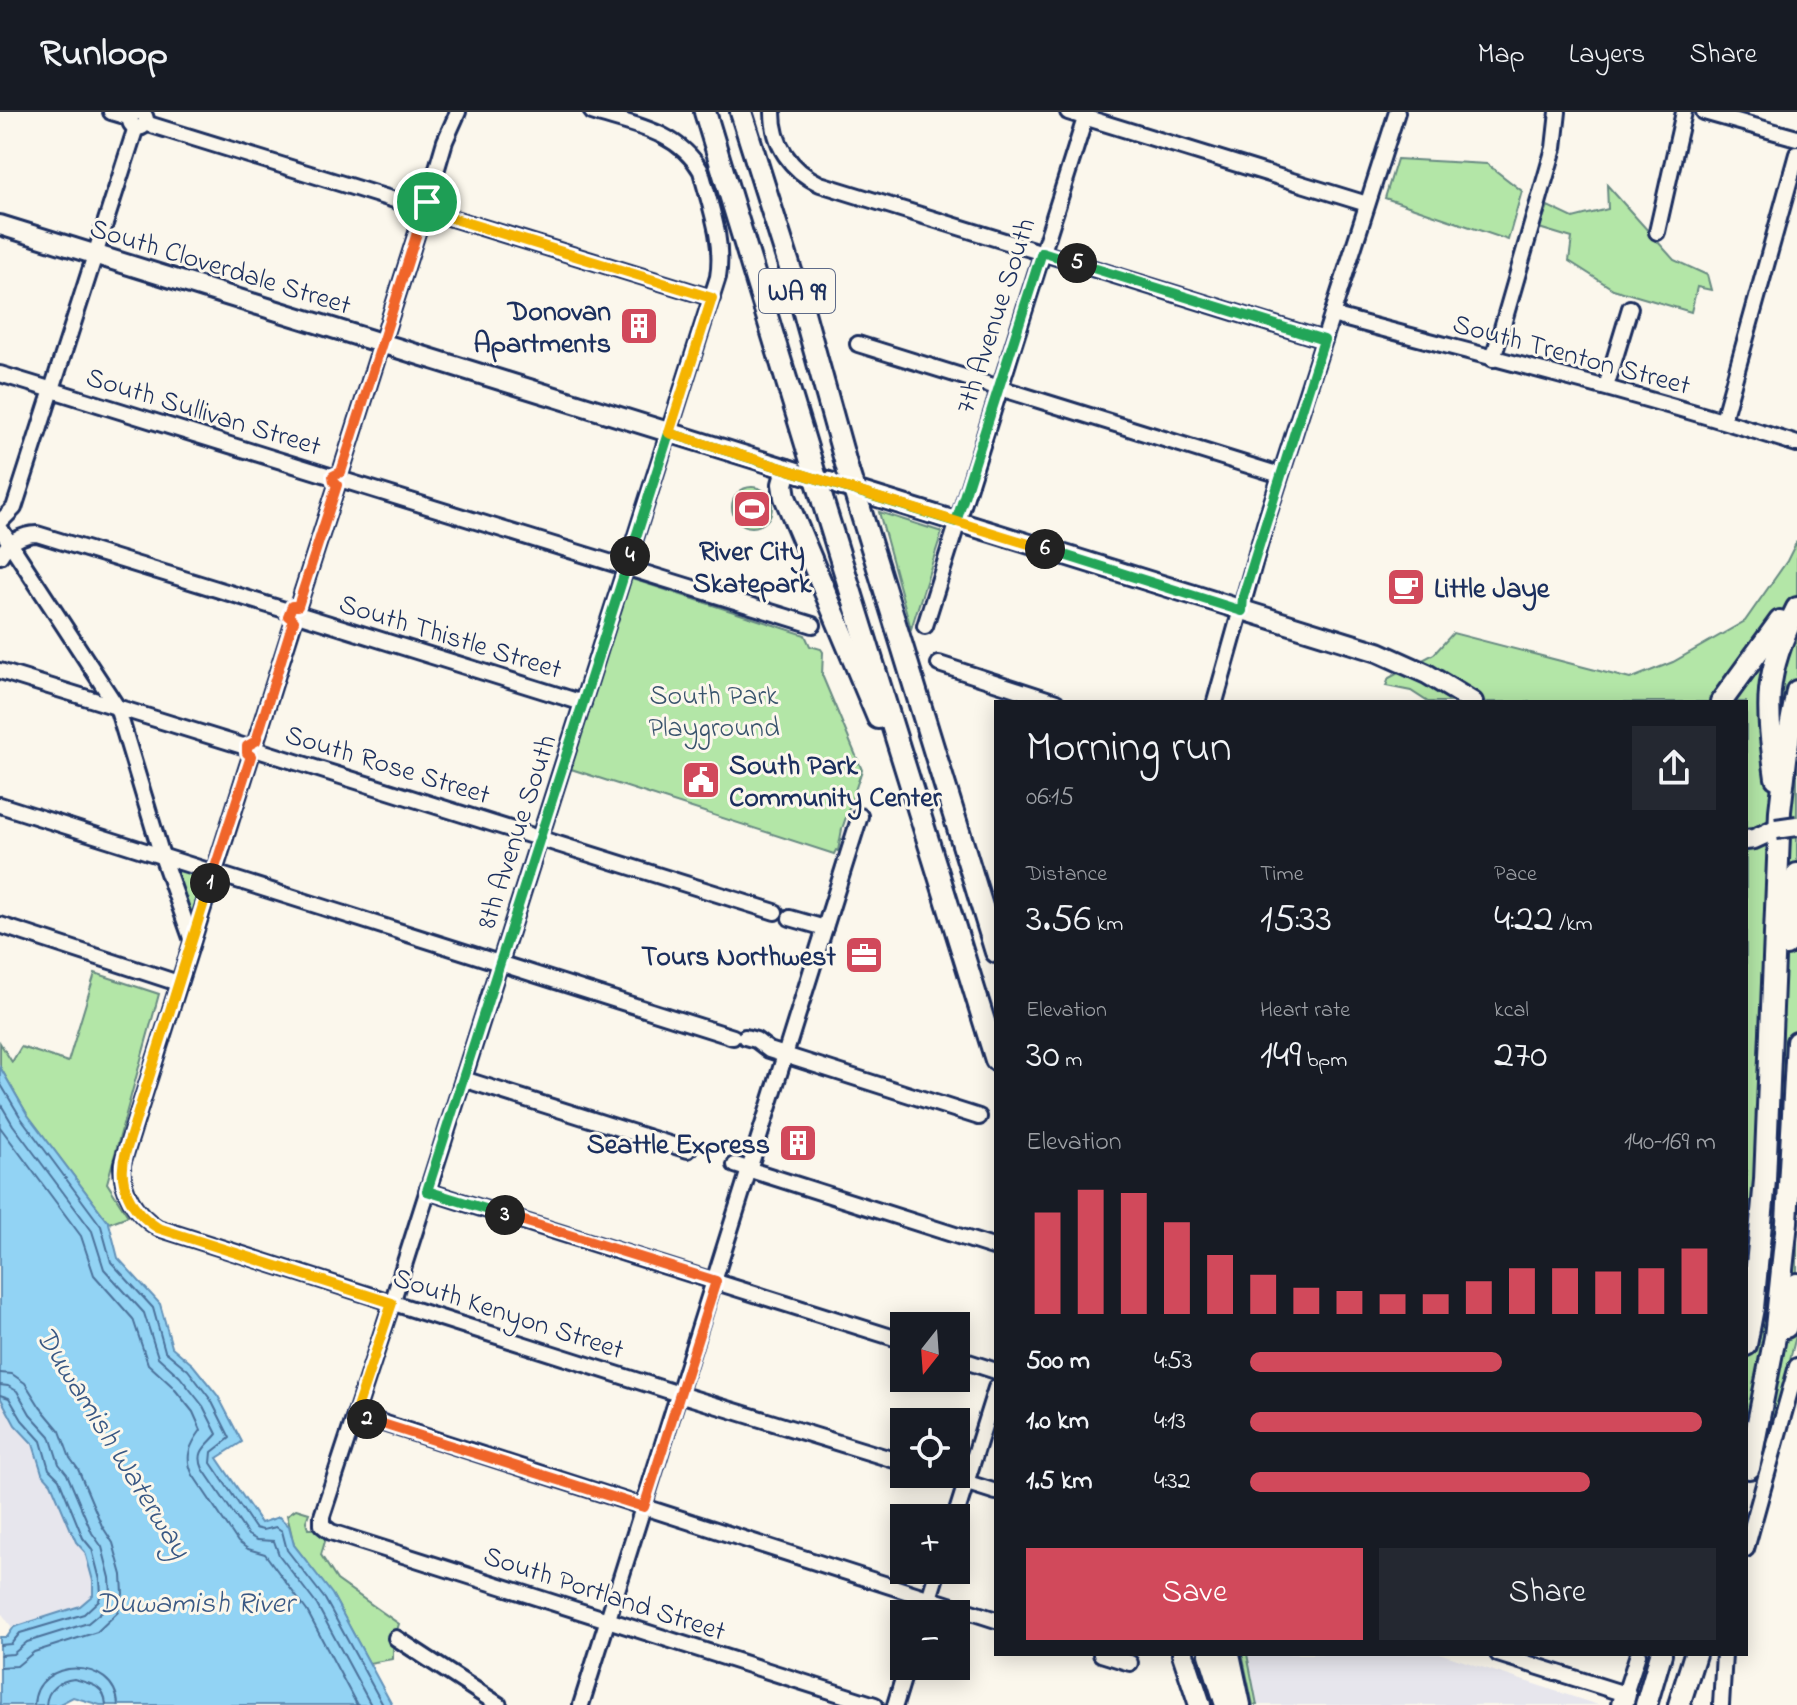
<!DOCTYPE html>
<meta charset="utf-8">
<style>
:root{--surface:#171b24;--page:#242831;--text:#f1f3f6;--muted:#9ea1a6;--line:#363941;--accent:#d1495b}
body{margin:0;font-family:"Indie Flower",sans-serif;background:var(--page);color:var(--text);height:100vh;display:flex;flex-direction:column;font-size:30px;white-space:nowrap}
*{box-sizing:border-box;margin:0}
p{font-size:26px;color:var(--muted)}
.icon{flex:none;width:44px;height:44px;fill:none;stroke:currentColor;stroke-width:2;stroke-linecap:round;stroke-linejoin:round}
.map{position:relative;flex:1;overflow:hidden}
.drawer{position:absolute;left:994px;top:588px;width:754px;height:956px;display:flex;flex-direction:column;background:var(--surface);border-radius:0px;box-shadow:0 4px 20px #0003}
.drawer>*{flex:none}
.needle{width:52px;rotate:197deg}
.tools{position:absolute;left:890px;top:1200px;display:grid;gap:16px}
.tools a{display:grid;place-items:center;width:80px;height:80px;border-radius:0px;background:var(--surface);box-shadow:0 4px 20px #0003;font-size:40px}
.pin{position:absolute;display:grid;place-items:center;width:68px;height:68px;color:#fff;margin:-34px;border:4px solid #fff;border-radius:50%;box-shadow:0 2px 8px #0007}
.km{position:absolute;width:40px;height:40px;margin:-20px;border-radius:50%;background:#222;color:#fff;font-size:22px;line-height:40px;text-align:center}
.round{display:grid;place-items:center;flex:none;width:84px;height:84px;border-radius:0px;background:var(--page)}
.headline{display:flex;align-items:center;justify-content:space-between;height:136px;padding:0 32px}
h1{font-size:44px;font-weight:600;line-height:60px}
.stats{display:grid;grid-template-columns:repeat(3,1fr);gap:12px;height:136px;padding:8px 32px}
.stats div{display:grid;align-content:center}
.stats b{font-size:40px;font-weight:600}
.stats small{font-size:22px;font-weight:400}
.stats p{font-size:22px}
.chart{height:224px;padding:16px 32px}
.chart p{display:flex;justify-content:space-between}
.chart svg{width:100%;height:144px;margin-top:8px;stroke:var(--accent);stroke-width:6}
.primary-button{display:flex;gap:16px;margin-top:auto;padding:16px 32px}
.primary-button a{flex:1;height:92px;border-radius:0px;background:var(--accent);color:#fff;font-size:32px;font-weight:600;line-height:92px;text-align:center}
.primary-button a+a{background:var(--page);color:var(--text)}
ul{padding:0 32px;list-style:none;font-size:26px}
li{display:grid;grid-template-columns:128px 96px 1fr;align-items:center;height:60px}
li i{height:20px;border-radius:10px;background:var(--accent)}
header{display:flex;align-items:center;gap:48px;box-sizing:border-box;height:112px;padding:0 40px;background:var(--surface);border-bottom:2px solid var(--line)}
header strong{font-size:38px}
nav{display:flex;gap:44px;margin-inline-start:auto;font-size:28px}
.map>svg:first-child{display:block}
.built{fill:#e7e6ed}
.green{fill:#b3e6a7;stroke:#678a82;stroke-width:2}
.water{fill:#92d3f4;stroke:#6291b8;stroke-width:2}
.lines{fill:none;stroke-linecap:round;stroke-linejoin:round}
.shore{stroke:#4b719a;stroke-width:2}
.minor-casing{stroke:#1b2f5e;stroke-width:20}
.major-casing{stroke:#1b2f5e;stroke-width:24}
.highway-casing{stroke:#1b2f5e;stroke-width:26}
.minor{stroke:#fbf7ec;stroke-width:14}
.major{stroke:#fbf7ec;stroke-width:18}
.highway{stroke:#fbf7ec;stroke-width:20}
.major-bridge-casing{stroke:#1b2f5e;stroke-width:24;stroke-linecap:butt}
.highway-bridge-casing{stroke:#1b2f5e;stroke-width:26;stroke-linecap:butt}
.major-bridge{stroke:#fbf7ec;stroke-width:18}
.highway-bridge{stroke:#fbf7ec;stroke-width:20}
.split-1-casing{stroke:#fff;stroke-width:16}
.split-2-casing{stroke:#fff;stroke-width:16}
.split-3-casing{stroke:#fff;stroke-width:16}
.split-4-casing{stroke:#fff;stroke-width:16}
.split-5-casing{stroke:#fff;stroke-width:16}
.split-6-casing{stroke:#fff;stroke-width:16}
.split-7-casing{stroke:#fff;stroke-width:16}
.split-1{stroke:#f0652b;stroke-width:10}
.split-2{stroke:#f5b400;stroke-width:10}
.split-3{stroke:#f0652b;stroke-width:10}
.split-4{stroke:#22a559;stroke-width:10}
.split-5{stroke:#22a559;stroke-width:10}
.split-6{stroke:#22a559;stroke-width:10}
.split-7{stroke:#f5b400;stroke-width:10}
.labels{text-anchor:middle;stroke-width:6;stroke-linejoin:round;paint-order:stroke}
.shield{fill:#fbf7ec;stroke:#5e6b89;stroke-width:2}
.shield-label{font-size:26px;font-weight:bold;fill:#1b2f5e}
.street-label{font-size:28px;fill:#1b2f5e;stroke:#fbf7ec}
.poi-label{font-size:28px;font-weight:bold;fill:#1b2f5e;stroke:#fbf7ec;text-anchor:end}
.park-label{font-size:28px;fill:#39546d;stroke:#fbf7ec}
.water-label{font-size:30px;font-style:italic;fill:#395884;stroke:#fbf7ec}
</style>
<header>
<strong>Runloop</strong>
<nav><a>Map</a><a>Layers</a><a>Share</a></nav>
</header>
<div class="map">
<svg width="1797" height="1593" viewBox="0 0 1797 1593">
<rect width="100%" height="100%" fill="#fbf7ec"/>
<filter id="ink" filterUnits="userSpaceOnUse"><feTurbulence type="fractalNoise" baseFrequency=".0125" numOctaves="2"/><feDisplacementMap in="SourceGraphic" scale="16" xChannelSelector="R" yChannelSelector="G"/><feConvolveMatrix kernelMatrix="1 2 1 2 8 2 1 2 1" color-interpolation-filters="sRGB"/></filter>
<g filter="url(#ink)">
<!-- built -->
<g class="built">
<polygon points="0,1285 15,1312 33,1332 42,1361 51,1370 76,1430 85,1440 93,1469 93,1483 80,1494 13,1517 0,1499"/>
<polygon points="1247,1542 1442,1542 1598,1593 1257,1593"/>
</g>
<!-- green -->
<g class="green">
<polygon points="1397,47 1487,52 1522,79 1508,128 1385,86"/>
<polygon points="1607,73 1674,148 1707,163 1711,178 1697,175 1691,200 1613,177 1569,149 1572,126 1539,116 1548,94 1573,106 1608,97"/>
<circle cx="752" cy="395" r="20"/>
<polygon points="879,400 942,420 911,517"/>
<polygon points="1797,429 1797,1220 1775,1306 1746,1330 1746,590 1428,590 1411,579 1386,574 1389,566 1434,542 1453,521 1630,567 1673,550 1745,509 1787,449"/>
<polygon points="629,466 805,523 810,534 821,537 823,540 822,563 862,658 842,717 838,739 836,738 834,742 568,656"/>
<polygon points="162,744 214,761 194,819"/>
<polygon points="95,861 159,882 107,1071 128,1104 109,1111 27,1002 0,955 0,931 12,950 21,935 68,950"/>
<polygon points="296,1397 309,1401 306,1409 308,1417 313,1417 326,1426 321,1443 337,1468 399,1512 393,1530 393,1547 369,1551 333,1484 294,1433 287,1403"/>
<polygon points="1242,1542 1247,1542 1257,1593 1253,1593"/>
</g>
<!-- water -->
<polygon class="water" points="0,955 27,1002 109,1111 118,1146 160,1192 172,1235 193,1253 218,1284 242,1330 217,1346 261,1411 279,1405 289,1414 294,1433 332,1482 392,1593 100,1593 73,1585 58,1593 0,1593 0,1525 7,1525 14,1515 80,1494 93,1483 93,1469 85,1440 76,1430 51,1371 42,1361 33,1332 15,1313 0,1285"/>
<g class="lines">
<!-- shore -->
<g class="shore">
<polyline points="0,971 21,1006 101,1114 111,1150 153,1196 165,1239 188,1258 211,1288 230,1326 212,1340 211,1351 255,1416 263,1418 276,1415 282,1419 287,1438 325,1487 383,1593"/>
<path d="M0 991 13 1013 92 1119 104 1157 144 1201 158 1245 180 1265 203 1294 217 1322C207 1334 195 1339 203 1357L248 1423 257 1428 274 1429 279 1443 317 1493 371 1593"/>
<path d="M0 1015 81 1124 94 1163 133 1207 148 1252 172 1274 193 1300 201 1318C190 1333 184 1345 193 1363L238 1430 248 1437 265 1442 307 1499 357 1593"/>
<polyline points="0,1261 12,1262 25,1271 40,1295 60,1319 70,1346 78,1357 102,1414 113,1431 122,1463 123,1482 118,1500 97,1520 34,1540 17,1554 0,1555"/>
<polyline points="0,1273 8,1274 17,1279 30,1302 50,1324 59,1352 67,1362 92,1421 102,1435 110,1466 111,1482 107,1495 88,1511 27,1530 13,1542 0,1543"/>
<polyline points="0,1283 9,1286 22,1308 41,1329 49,1357 59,1367 83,1426 92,1437 100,1468 101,1482 99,1488 84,1502 20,1521 11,1532 0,1533"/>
<path d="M34 1593C36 1544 116 1545 118 1593"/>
<path d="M46 1593C47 1577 59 1569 74 1567 90 1571 105 1574 106 1593"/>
</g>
<defs>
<g id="minor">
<polyline points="111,0 131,6"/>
<path d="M592 0C633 13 678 19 701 59 710 94 724 129 718 165L392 1191 322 1404V1413L331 1420 875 1593"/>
<path d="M773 0C773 32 790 58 820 72L1324 228"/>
<polyline points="1068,0 1367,92"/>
<polyline points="1704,0 1797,26"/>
<circle cx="138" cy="8" r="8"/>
<polyline points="145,11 417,95"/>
<polyline points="427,90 445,29 458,0"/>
<polyline points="432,100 712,186"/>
<polyline points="1657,120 1684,0"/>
<path d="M1332 203C1487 245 1644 283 1797 332"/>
<polyline points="858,232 1280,363"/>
<polyline points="1493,247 1554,36 1558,0"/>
<polyline points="0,262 46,276"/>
<polyline points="54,271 136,15"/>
<polyline points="1606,275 1630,196"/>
<polyline points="59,280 333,365"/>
<polyline points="1723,308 1797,42"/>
<polyline points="341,360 422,105"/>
<polyline points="346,369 813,513"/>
<polyline points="0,410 14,396 50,284"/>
<polyline points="0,416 117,595 162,744 191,826"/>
<path d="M0 444C8 431 22 422 37 422L288 499"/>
<polyline points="298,494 337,373"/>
<polyline points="304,504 583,591"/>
<polyline points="925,514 1087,0"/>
<polyline points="939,552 1056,590"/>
<polyline points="0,559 246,635"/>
<polyline points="1215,590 1266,409 1397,0"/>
<polyline points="256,629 294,509"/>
<polyline points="261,639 775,800"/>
<path d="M251 644 122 1052C121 1079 135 1102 158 1116L679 1282 904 1351"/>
<polyline points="0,693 733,925"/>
<polyline points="790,806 825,816"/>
<polyline points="0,813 178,871"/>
<polyline points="745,925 756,928 769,938 979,1005"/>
<polyline points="463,967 688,1038"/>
<polyline points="735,1053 996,1136"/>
<polyline points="427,1079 904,1229"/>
<polyline points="956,1246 996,1259"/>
<polyline points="355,1302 996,1508"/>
<polyline points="939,1362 996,1380"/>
<polyline points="955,1406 996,1276"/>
<polyline points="1746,1437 1797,1254"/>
<polyline points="924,1502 938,1458"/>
<polyline points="396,1526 499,1593"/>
<polyline points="1101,1542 1130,1551"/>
<polyline points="1498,1542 1625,1582 1638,1542"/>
<polyline points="581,1593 860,704"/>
<polyline points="895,1593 907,1554"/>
<polyline points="1721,1593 1724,1542"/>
</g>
<g id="major">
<polyline points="0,113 1378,540 1427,562 1473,590"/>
<polyline points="1746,728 1754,727 1776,717"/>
</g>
<g id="highway">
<polyline points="705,0 811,349"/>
<polyline points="741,0 803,197 848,359"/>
<polyline points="787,358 783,372 785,385 878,606"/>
<polyline points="823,390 996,948"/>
<polyline points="860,397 996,840"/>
<polyline points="1721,590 1780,509"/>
<path d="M1776 666C1766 593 1763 563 1797 496"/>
<polyline points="1786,833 1797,762"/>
<polyline points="1786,1215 1797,1172"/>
<polyline points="1746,1233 1753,1196 1765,1068 1780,699 1789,621 1797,579"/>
<polyline points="1749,1356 1775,1225 1787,1110 1797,930"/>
<polyline points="1183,1542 1200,1593"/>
<polyline points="1210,1542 1226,1593"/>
<polyline points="1229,1542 1240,1593"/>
<polyline points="1622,1593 1625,1582"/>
<polyline points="1646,1593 1661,1542"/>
<polyline points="1679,1593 1695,1542"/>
</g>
</defs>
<!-- minor casing -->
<use href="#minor" class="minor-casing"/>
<!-- major casing -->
<use href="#major" class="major-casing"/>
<!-- highway casing -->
<use href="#highway" class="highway-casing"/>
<!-- minor -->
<use href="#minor" class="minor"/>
<!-- major -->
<use href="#major" class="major"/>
<!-- highway -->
<use href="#highway" class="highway"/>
<defs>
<polyline id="major-bridge" points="1776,717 1797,714"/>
<g id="highway-bridge">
<polyline points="811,349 823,390"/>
<polyline points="848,359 860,397"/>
</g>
</defs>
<!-- major-bridge casing -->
<use href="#major-bridge" class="major-bridge-casing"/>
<!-- highway-bridge casing -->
<use href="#highway-bridge" class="highway-bridge-casing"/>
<!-- major-bridge -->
<use href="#major-bridge" class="major-bridge"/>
<!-- highway-bridge -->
<use href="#highway-bridge" class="highway-bridge"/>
</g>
</g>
<g class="lines" filter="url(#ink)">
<defs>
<polyline id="split-1" points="210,771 251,644 247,641 247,634 256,629 292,513 294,509 288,504 292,494 298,494 337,373 334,370 333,364 341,360 422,105 417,99 417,94 421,90 427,90"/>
<path id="split-2" d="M210 771 126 1039C116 1070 130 1099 158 1116L392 1191 355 1302 367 1307"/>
<polyline id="split-3" points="367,1307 644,1395 716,1169 505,1103"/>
<polyline id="split-4" points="505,1103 427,1079 630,444"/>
<polyline id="split-5" points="630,444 669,321 956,410 1042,140 1077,151"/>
<polyline id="split-6" points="1045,437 1242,499 1243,485 1260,430 1324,228 1077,151"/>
<polyline id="split-7" points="427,90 432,94 432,100 712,186 669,321 1045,437"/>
</defs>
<!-- split-1 casing -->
<use href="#split-1" class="split-1-casing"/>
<!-- split-2 casing -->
<use href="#split-2" class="split-2-casing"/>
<!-- split-3 casing -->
<use href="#split-3" class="split-3-casing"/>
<!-- split-4 casing -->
<use href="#split-4" class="split-4-casing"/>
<!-- split-5 casing -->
<use href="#split-5" class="split-5-casing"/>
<!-- split-6 casing -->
<use href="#split-6" class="split-6-casing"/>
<!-- split-7 casing -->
<use href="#split-7" class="split-7-casing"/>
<!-- split-1 -->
<use href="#split-1" class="split-1"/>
<!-- split-2 -->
<use href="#split-2" class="split-2"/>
<!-- split-3 -->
<use href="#split-3" class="split-3"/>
<!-- split-4 -->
<use href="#split-4" class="split-4"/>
<!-- split-5 -->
<use href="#split-5" class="split-5"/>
<!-- split-6 -->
<use href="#split-6" class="split-6"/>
<!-- split-7 -->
<use href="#split-7" class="split-7"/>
</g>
<!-- icons -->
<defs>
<symbol id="building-square" viewBox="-11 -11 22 22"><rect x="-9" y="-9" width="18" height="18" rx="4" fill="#d1495b" stroke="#fbf7ec"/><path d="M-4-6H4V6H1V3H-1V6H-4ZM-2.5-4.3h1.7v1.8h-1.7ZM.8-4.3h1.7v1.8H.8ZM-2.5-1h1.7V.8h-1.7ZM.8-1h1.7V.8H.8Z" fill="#fff"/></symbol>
<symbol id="stadium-square" viewBox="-11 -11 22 22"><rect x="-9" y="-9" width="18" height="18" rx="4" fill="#d1495b" stroke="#fbf7ec"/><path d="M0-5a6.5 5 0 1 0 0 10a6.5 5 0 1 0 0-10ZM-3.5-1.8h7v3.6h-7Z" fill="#fff"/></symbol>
<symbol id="cafe-square" viewBox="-11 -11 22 22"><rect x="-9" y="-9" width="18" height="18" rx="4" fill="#d1495b" stroke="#fbf7ec"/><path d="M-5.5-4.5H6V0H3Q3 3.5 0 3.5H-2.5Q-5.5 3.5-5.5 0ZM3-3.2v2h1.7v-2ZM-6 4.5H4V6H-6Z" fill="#fff"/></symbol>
<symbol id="civic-square" viewBox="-11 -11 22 22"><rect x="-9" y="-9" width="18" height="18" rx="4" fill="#d1495b" stroke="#fbf7ec"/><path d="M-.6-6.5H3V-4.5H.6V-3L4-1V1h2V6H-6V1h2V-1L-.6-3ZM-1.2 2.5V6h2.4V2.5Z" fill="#fff"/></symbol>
<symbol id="office-square" viewBox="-11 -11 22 22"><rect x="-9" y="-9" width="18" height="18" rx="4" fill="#d1495b" stroke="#fbf7ec"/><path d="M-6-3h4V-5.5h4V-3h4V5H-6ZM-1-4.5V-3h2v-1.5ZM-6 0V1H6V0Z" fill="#fff"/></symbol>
</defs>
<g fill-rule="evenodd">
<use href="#building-square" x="617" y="192" width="44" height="44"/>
<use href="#stadium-square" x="730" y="375" width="44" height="44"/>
<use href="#cafe-square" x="1384" y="453" width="44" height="44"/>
<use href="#civic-square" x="679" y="646" width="44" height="44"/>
<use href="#office-square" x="842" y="821" width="44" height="44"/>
<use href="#building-square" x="776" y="1009" width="44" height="44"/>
</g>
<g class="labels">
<!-- shield labels -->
<rect class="shield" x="759" y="157" width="76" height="44" rx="6"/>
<g class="shield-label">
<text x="797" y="188">WA 99</text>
</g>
<!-- street labels -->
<g class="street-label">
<text transform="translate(221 153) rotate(17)" y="10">South Cloverdale Street</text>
<text transform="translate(994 203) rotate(-72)" y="10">7th Avenue South</text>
<text transform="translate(1572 241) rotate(15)" y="10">South Trenton Street</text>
<text transform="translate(204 298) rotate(17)" y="10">South Sullivan Street</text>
<text transform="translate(451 523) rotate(17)" y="10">South Thistle Street</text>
<text transform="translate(388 651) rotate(17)" y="10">South Rose Street</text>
<text transform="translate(515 719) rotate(-72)" y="10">8th Avenue South</text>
<text transform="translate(509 1200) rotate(18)" y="10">South Kenyon Street</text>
<text transform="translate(605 1480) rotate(18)" y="10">South Portland Street</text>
</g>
<!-- poi labels -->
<g class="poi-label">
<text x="611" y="208">Donovan<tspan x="611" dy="32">Apartments</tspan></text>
<text x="752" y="448" text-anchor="middle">River City<tspan x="752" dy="32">Skatepark</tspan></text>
<text x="1434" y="485" text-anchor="start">Little Jaye</text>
<text x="729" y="662" text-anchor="start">South Park<tspan x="729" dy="32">Community Center</tspan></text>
<text x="836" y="853">Tours Northwest</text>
<text x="770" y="1041">Seattle Express</text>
</g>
<!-- park labels -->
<g class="park-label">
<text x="714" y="592">South Park<tspan x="714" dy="32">Playground</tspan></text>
</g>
<!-- water labels -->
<g class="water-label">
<text transform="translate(114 1330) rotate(58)" y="10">Duwamish Waterway</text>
<text x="195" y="1500">Duwamish River</text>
</g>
</g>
</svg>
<div class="tools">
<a><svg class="needle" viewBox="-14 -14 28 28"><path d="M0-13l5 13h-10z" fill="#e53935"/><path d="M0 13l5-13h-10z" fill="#9ea1a6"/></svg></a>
<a><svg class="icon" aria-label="locate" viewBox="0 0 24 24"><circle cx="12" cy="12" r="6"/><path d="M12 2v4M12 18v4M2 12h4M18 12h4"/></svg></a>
<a>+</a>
<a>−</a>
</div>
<div class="pin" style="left:427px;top:90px;background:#1e9e55"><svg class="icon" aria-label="arrive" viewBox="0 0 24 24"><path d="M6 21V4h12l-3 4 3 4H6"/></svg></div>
<b class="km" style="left:210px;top:771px">1</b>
<b class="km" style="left:367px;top:1307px">2</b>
<b class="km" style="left:505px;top:1103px">3</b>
<b class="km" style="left:630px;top:444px">4</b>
<b class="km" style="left:1077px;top:151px">5</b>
<b class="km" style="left:1045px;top:437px">6</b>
<section class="drawer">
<div class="headline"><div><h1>Morning run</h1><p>06:15</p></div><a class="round"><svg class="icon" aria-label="share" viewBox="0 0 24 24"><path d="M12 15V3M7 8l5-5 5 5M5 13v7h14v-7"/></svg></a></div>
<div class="stats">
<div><p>Distance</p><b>3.56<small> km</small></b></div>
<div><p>Time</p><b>15:33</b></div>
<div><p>Pace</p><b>4:22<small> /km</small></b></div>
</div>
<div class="stats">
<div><p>Elevation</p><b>30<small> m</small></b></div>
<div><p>Heart rate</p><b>149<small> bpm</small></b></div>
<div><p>kcal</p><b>270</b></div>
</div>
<div class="chart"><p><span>Elevation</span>140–169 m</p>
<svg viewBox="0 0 160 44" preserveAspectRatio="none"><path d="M5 44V13M15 44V6M25 44V7M35 44V16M45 44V26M55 44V32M65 44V36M75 44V37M85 44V38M95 44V38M105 44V34M115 44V30M125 44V30M135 44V31M145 44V30M155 44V24"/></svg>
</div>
<ul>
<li><b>500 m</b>4:53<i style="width:54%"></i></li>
<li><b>1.0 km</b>4:13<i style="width:97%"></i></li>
<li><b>1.5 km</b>4:32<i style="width:73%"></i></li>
</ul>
<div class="primary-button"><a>Save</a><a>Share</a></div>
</section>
</div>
